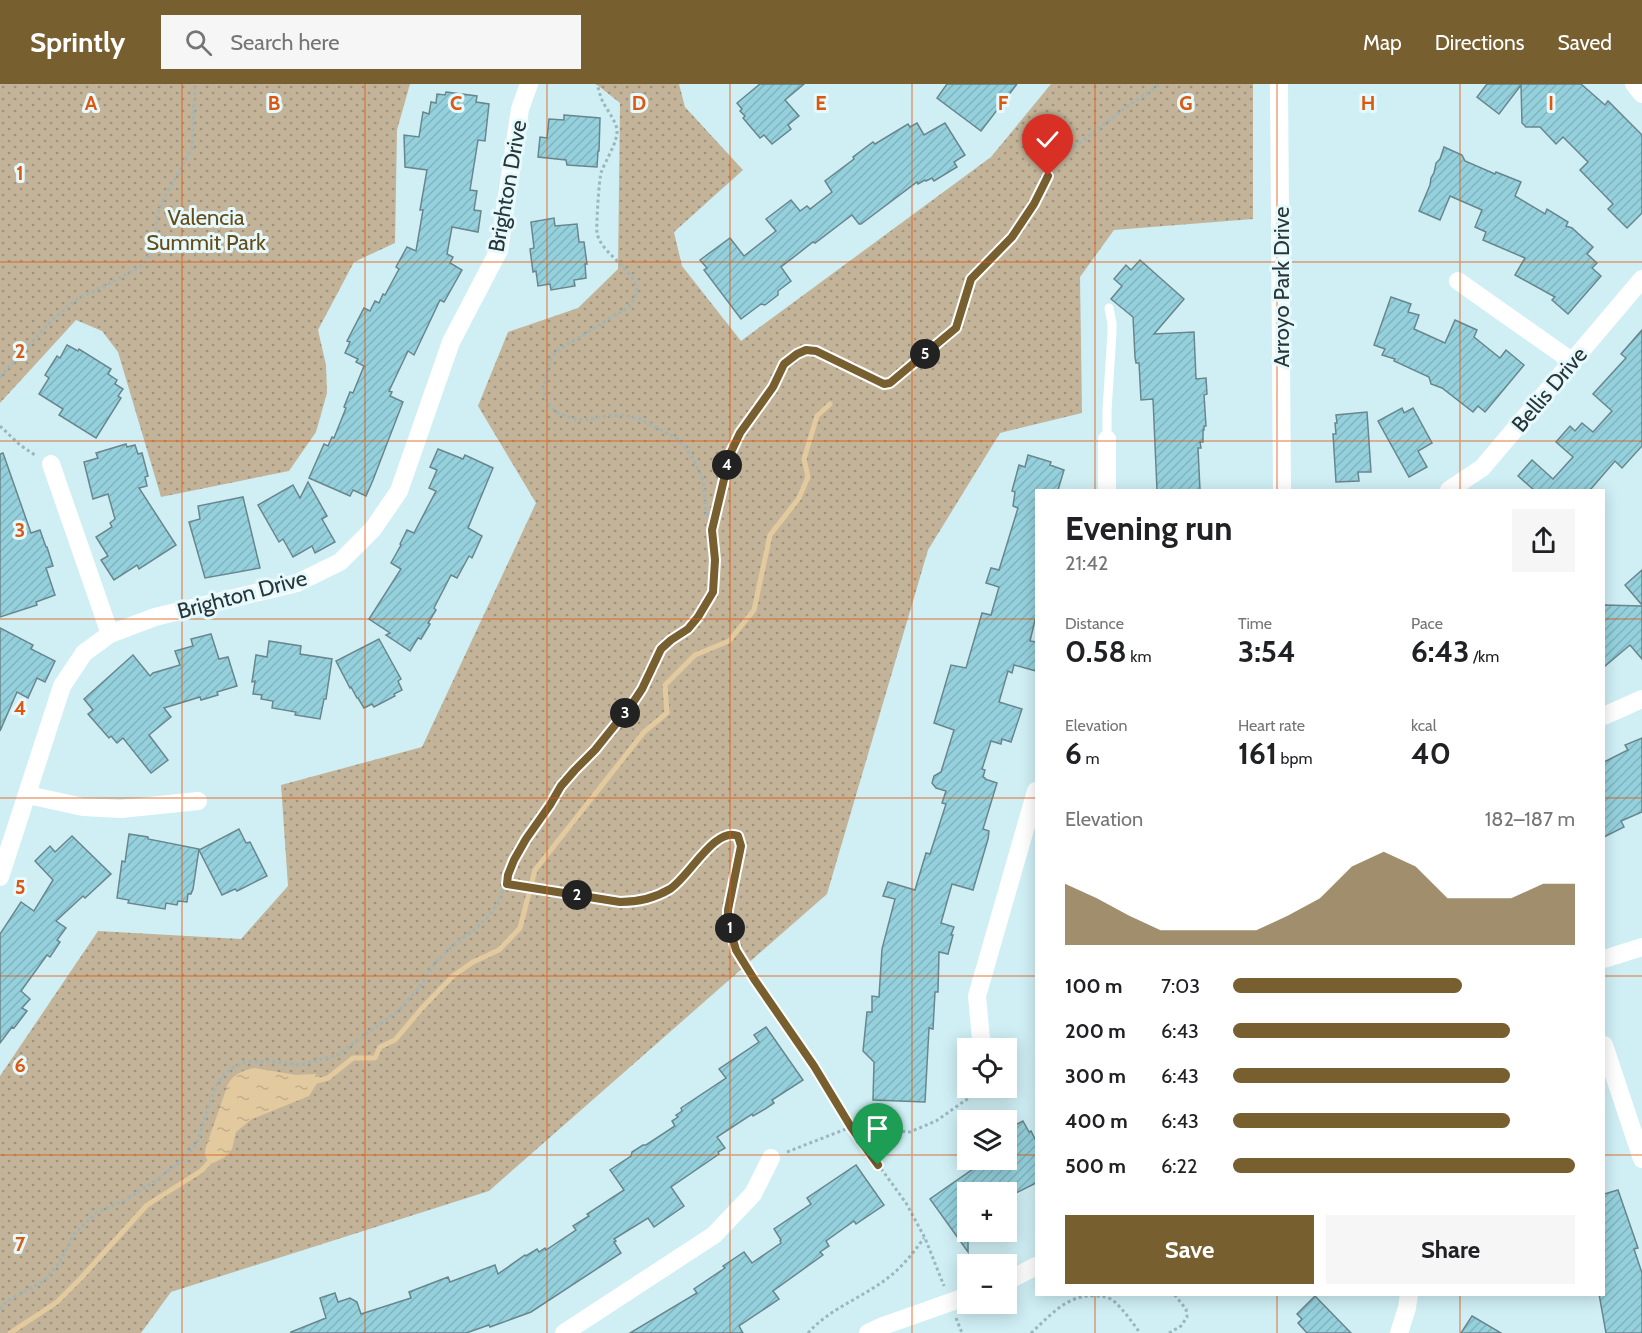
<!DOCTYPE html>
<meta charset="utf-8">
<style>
:root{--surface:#fff;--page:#f6f6f6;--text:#202124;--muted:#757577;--accent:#785f30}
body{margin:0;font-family:Cabin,sans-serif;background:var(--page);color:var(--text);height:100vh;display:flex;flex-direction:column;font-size:22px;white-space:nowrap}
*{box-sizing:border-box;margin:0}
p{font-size:20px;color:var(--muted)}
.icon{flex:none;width:33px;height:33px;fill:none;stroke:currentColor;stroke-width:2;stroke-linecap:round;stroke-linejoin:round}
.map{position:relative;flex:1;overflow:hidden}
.panel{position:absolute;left:1035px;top:405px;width:570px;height:807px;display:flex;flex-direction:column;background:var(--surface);border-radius:0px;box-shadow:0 3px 15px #0003}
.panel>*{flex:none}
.fabs{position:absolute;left:957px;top:954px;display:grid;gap:12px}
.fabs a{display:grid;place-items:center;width:60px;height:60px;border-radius:0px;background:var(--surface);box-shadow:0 3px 15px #0003;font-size:30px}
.pin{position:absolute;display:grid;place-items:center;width:51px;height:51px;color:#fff;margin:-62px -26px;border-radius:50% 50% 50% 0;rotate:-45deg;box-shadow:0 0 6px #0007}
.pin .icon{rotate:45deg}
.km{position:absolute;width:30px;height:30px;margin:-15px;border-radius:50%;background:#222;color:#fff;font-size:16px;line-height:30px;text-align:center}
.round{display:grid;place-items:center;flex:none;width:63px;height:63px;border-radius:0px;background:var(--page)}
.summary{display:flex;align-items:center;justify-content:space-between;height:102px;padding:0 30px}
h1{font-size:33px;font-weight:800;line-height:45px}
.figures{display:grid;grid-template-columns:repeat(3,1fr);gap:9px;height:102px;padding:6px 30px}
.figures div{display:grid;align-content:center}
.figures b{font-size:30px;font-weight:800}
.figures small{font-size:16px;font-weight:400}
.figures p{font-size:16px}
.chart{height:168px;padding:12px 30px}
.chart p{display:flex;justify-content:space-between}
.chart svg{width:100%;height:108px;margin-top:6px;fill:var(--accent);opacity:.7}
.cta{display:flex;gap:12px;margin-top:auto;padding:12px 30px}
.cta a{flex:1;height:69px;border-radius:0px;background:var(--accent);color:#fff;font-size:24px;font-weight:800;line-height:69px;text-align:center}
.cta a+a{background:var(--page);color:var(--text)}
ul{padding:0 30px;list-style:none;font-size:20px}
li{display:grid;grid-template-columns:96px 72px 1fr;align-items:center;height:45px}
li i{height:15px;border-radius:8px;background:var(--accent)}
header{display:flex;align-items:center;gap:36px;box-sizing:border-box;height:84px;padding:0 30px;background:var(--accent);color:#fff}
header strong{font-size:28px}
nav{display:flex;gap:33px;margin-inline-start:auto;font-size:21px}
.search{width:420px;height:54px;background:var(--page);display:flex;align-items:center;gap:15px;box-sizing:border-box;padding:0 21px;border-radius:0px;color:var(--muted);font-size:22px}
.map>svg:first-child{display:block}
.park{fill:url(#park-dots)}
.water{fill:url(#water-ripples)}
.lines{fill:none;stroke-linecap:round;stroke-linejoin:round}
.stream{stroke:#e2ca9e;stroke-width:5}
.building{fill:url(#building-hatch);stroke:#69868c;stroke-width:1.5}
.path{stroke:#9cb6bb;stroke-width:3;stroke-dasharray:3 3;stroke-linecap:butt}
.service{stroke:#fff;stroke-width:9}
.minor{stroke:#fff;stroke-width:18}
.route-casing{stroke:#fff;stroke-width:12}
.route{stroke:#785f30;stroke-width:8}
.grid{fill:none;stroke:#de570e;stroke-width:1.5;stroke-opacity:0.55}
.labels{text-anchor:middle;stroke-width:6;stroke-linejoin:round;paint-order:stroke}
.street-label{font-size:22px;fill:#293638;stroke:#e6f9fd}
.park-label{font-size:22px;fill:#654c19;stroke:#e6f9fd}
.grid-label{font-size:20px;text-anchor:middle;font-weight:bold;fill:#de570e;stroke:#e6f9fd;stroke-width:6;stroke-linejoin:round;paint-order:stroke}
</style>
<header>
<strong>Sprintly</strong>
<div class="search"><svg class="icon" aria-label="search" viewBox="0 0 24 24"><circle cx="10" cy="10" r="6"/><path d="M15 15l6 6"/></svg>Search here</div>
<nav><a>Map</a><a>Directions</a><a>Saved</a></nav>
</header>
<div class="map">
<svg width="1642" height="1249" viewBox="0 0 1642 1249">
<defs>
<pattern id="park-dots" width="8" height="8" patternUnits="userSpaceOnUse" patternTransform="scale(1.5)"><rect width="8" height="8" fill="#c3b499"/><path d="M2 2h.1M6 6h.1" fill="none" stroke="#9e937e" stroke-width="1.8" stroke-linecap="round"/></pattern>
<pattern id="water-ripples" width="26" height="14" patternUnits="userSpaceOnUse" patternTransform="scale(1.5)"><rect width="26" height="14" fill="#e2ca9e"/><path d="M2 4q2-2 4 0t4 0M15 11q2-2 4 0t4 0" fill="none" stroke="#c2ae89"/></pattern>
<pattern id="building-hatch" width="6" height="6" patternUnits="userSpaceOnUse" patternTransform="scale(1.5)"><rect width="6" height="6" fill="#95d1dd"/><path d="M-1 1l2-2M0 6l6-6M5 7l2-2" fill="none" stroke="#80b4be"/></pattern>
</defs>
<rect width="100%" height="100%" fill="#cfeff5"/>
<!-- park -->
<g class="park">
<polygon points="0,0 410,0 397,46 395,159 354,178 318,246 326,281 327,309 316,348 289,387 161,413 118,268 102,247 76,236 0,319"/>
<polygon points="596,0 679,0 685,23 743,86 674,148 682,182 741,257 991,73 1051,0 1253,0 1253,135 1114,146 1080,193 1082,329 1000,349 928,466 827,810 489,1107 171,1208 141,1249 0,1249 0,992 98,847 241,855 288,802 281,701 422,663 536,419 478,322 508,248 578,224 618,185 620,19"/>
</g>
<!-- water -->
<path class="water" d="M254 984 296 991 315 990 319 992V996L309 1012 252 1035 236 1048 232 1065 225 1073 213 1079H210C205 1074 204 1070 206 1063L228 1000C235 989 242 987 254 984Z"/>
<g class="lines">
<!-- stream -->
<g class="stream">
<polyline points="313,998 328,994 353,974 375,974 380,963 395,956 422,924 453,892 473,878 499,866 520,844 535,786 644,648 667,629 665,601 695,571 729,557 754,526 770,451 799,414 808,393 804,375 817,332 830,320"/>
<polyline points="10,1249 57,1218 81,1194 147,1121 201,1087 214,1073"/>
</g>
</g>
<!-- building -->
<g class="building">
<polygon points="760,0 804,0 785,16 799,32 788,41 791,45 772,60 764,51 760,54 743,34 745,32 740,27 742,25 737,19"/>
<polygon points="947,0 1017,0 981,47 937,14"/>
<polygon points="1487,0 1581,0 1605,21 1608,17 1642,51 1642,129 1627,144 1608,125 1613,120 1580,86 1588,78 1563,53 1556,60 1540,43 1526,43 1522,39 1521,1 1499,30 1477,13"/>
<polygon points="446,8 477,12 476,18 489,20 485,57 478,56 470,106 477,107 474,126 481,127 478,148 452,143 447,170 453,173 450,179 462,186 444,218 440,216 414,271 408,267 389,307 392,308 390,312 403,318 373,396 366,412 353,406 350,412 309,394 324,360 328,362 332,353 334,354 346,324 344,323 350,308 353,309 364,282 356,278 358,275 345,269 350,258 347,257 364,224 370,227 375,217 379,219 383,210 385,211 399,185 396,183 407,163 416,167 423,126 420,126 427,86 405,83 404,51 419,53 423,28 429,30 431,18 436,19 437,10 445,11"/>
<polygon points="564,31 600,34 599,67 598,67 597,83 567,81 566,76 538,73 540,53 547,54 549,35 564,36"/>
<polygon points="917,39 924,51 945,39 965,71 954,78 957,83 934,97 932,94 926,97 925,96 918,100 917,98 861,140 859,140 852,131 815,159 813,158 781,183 791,197 778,207 778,211 765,221 761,220 741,235 704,186 707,184 700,176 730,154 744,172 776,147 766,135 791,116 800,127 807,122 810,125 832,108 825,97 854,75 853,73 873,58 875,60 908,40 910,43"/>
<polygon points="1444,63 1462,71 1465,77 1495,90 1496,88 1521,98 1515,112 1545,130 1547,125 1568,138 1566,142 1572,144 1593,163 1587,170 1597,179 1592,184 1601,192 1568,230 1552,216 1555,213 1515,191 1525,174 1483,156 1486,148 1475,143 1482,126 1450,112 1440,136 1419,127 1430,101 1431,94 1434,89 1436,79 1440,75"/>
<polygon points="554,134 555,142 577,140 579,158 584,158 587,180 585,180 586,194 574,196 575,202 551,206 550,200 538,202 536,187 533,188 530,165 534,164 531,138"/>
<polygon points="1140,176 1184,215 1154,250 1194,248 1196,295 1206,294 1207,310 1204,311 1206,342 1204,342 1204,346 1203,346 1203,358 1200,358 1201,364 1198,364 1200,406 1157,406 1153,315 1141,316 1139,279 1136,279 1135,273 1133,233 1111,215 1122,202 1114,195 1126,181 1131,186"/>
<polygon points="1391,213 1411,220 1408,228 1419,231 1414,245 1445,259 1455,236 1477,246 1474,253 1500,274 1506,266 1524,281 1485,328 1478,322 1473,328 1442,304 1431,300 1429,293 1394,277 1395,275 1382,271 1385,265 1374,261"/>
<polygon points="1642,246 1642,362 1622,384 1615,377 1590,406 1534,406 1518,392 1532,376 1553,395 1573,373 1556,358 1570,342 1575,347 1582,339 1593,348 1612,327 1593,310 1626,274 1621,270"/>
<polygon points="67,261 78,267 79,265 111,285 108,290 117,296 115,300 123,305 118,312 121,314 96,354 59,331 63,325 39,310 49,294 45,291 57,272 60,274"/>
<polygon points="1402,324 1404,329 1413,324 1432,359 1418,367 1427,383 1409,393 1378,337"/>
<polygon points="1367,328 1371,388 1358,388 1359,397 1336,398 1333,350 1336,350 1335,339 1337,339 1336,331"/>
<polygon points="126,360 127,363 135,361 138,370 142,369 148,392 145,393 147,402 139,404 176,461 139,485 137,481 114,496 101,476 108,472 96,453 112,443 110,439 115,435 108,410 93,415 84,378 98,374 96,369"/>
<polygon points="438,365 463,375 465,371 493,384 468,444 482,452 472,474 469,472 457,494 451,491 434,524 436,526 428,539 430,540 421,555 418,554 410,567 386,551 390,549 369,535 401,485 391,479 401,461 400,460 407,446 414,449 436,407 429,404 437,386 430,383"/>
<polygon points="3,369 31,449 40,446 46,463 47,463 53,482 46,484 55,511 36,518 37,521 0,533 0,370"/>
<polygon points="1028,371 1051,378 1050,381 1064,386 1058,406 1036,406 1036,532 1030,557 1036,558 1036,587 1014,581 1012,589 1008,587 999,618 1022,625 1011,658 1002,655 1001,660 991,657 982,685 985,686 983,693 985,694 985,695 997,699 983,745 989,747 988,755 973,806 952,800 941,839 954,843 951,851 953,851 948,870 939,868 938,908 935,908 933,945 929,944 925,1018 873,1016 874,978 863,967 867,928 872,928 872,912 879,913 882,865 895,815 883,812 888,798 915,806 926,769 930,770 946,720 942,719 946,707 936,704 932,699 934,692 941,688 954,646 934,639 951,581 966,584 982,529 991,531 999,503 986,499 991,484 999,486 1018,424 1013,422 1015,408 1012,407 1019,381 1025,383"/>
<polygon points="308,398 327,432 322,435 335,458 315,469 312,462 293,473 283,455 279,458 258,421 293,401 300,414"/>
<polygon points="243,413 260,484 205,494 189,438 200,435 198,422"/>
<polygon points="1642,486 1642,521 1625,501"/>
<polygon points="1604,521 1642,522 1642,575 1630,561 1604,583"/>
<polygon points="0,544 33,561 31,565 55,577 45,598 37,594 28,614 17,608 0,647"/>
<polygon points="211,550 219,575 228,573 237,602 217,608 218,611 201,616 200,613 164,624 171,633 149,651 168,676 151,689 123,654 117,659 111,652 109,654 88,630 93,626 84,615 133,571 150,592 153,589 180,581 175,567 193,562 191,555"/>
<polygon points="379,555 401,595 398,597 402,606 394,610 395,612 374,623 372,620 364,624 358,614 357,614 351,603 350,604 336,577"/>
<polygon points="269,557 301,562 300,570 332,575 326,615 324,615 320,635 295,631 296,628 272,624 273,617 261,615 262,611 253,610 255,597 252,598 256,571 267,573"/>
<polygon points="1642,654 1642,728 1621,737 1624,743 1604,753 1604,678 1628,666 1625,661"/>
<polygon points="239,745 246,759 250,758 267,792 237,807 235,805 222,811 199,766"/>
<polygon points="129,750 148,753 148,755 199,765 193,805 191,810 188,810 187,818 178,817 177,821 166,819 165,825 128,819 129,816 117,814 122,777 125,778"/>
<polygon points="72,752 111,790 85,814 83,812 56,837 66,844 57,856 60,858 50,873 47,871 21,907 30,915 22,924 27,927 14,944 12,943 0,959 0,850 21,818 34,827 53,796 35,777 50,762 55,768"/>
<polygon points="766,943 803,996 772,1016 774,1019 765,1025 753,1032 752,1030 717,1053 725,1064 718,1068 719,1070 671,1103 684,1122 654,1143 648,1134 614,1155 616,1157 614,1158 621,1169 531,1228 490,1243 489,1241 466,1249 291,1249 291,1248 326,1234 320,1214 335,1209 338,1218 350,1214 357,1218 361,1230 411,1214 409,1208 448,1193 450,1198 495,1181 498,1190 525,1171 526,1172 537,1165 539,1168 545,1164 546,1166 576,1146 573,1142 589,1132 587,1130 624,1106 610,1086 631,1072 632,1068 643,1061 646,1061 675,1042 672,1037 678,1033 676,1031 682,1027 681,1024 726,994 719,985 759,958 754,951"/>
<polygon points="1023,1037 1029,1048 1031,1047 1036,1057 1036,1099 1006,1114 1006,1108 968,1108 968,1168 930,1115 986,1076 1006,1076 1006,1046"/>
<polygon points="856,1081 884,1121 856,1140 854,1137 826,1157 829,1162 820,1168 823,1171 773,1207 779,1215 739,1242 743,1249 630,1249 697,1209 694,1205 725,1184 723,1182 744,1168 752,1179 781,1159 780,1157 781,1156 774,1145 811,1120 807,1114"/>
<polygon points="1618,1106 1638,1164 1634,1165 1642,1189 1642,1249 1606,1249 1599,1210 1604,1210 1604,1110"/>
<polygon points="1315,1212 1351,1249 1307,1249 1298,1239 1302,1235 1297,1230"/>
<polygon points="1472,1232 1501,1249 1461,1249"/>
</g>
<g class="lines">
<!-- path -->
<g class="path">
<polyline points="0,293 52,236 76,216 110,199 143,181 155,163 157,132 163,116 192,65 195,0"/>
<polyline points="0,342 20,361 35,371"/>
<path d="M713 444C719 412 723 375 741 347 751 332 764 319 773 303 781 289 786 270 805 266 819 263 869 292 884 300L890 299 956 245 971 195 1012 153 1034 120 1048 92 1064 71 1129 21 1161 0"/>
<path d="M507 800 620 818C637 818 654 814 669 805 673 803 677 800 680 797 692 786 717 745 735 751 740 753 741 757 741 762L728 826V838L737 866 754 895 814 982 851 1043 906 1119 925 1154 944 1202"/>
<polyline points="787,1068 851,1043 910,1048 936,1037 983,1004"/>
<path d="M0 1225 7 1217 44 1197 59 1179 74 1150 96 1129 127 1115 155 1097 185 1074 197 1059 215 1003 224 990 235 982 245 978 271 977 300 981 338 971 400 925 418 905 436 878 457 858 474 846 488 833 498 819 514 776 527 755 550 721 561 702 575 686 595 666 632 620 642 605 661 565 671 556 688 545 698 533 713 508 715 476 712 446 706 426 703 396 692 372 678 355 640 335 625 331 606 332 585 336 573 335 554 327 546 315 543 304 550 276 558 266 627 224C658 194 602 176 597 149 596 142 599 96 601 89 605 77 618 58 617 46 616 37 607 26 603 18 600 12 599 6 597 0"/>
<polyline points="956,1234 962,1249"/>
<path d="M808 1249C830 1224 864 1213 889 1193 903 1182 914 1168 924 1154"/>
<path d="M1031 1249C1050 1232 1067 1210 1095 1212 1103 1212 1110 1213 1116 1219 1125 1228 1133 1239 1140 1249"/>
<polyline points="1169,1249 1181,1242 1187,1233 1186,1225 1174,1210"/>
</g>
<!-- service -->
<polyline class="service" points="1107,355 1107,327 1112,248 1112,239 1109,224"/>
<!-- minor -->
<g class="minor">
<polyline points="1279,0 1282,406"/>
<polyline points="1634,0 1642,10"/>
<polyline points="1458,197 1573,278"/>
<polyline points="1107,355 1107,406"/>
<polyline points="51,380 110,550"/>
<polyline points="1449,406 1482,384 1642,195"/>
<polyline points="1604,632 1642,615"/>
<polyline points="28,711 83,723 121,725 198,717"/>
<polyline points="0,793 62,602 84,569 110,550 155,533 297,499 340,478 373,445 399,407 451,258 499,166 520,25 529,0"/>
<polyline points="1604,875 1642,863"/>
<polyline points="1604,961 1642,1075"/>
<polyline points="985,964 981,955 977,912 1036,707"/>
<polyline points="1006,1198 1036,1182"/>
<polyline points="564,1249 714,1151 753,1110 771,1074"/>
<polyline points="868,1249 883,1242 968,1212"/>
<polyline points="1399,1249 1407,1224 1409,1210"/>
</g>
</g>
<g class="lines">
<defs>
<path id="route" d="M878 1081 851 1043 814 982 754 895 736 866 728 838V826L741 762 738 752C715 742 689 793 670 805 655 814 638 818 620 818L507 800 508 791 514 776 526 755 550 721 561 702 575 686 595 666 632 620 642 605 661 565 671 556 688 545 698 533 713 508 715 476 712 446 730 370 740 349 773 303 784 280 797 270 806 266 816 267 884 300 890 299 956 244 971 195 1012 153 1034 120 1048 92"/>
</defs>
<!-- route casing -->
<use href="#route" class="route-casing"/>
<!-- route -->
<use href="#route" class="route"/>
</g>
<!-- grid -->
<path class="grid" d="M182 0V1249M365 0V1249M547 0V1249M730 0V1249M912 0V1249M1095 0V406M1277 0V406M1460 0V406M0 178H1642M0 357H1642M0 535H1036M1604 535H1642M0 714H1036M1604 714H1642M0 892H1036M1604 892H1642M0 1071H968M1006 1071H1036M1604 1071H1642M1095 1210V1249M1277 1210V1249M1460 1210V1249"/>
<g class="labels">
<!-- street labels -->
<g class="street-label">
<text transform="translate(507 102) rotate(-80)" y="8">Brighton Drive</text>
<text transform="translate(1281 203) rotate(-90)" y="8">Arroyo Park Drive</text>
<text transform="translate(1549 305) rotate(-50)" y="8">Bellis Drive</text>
<text transform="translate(242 510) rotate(-15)" y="8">Brighton Drive</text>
</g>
<!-- park labels -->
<g class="park-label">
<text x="206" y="141">Valencia<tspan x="206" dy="25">Summit Park</tspan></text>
</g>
</g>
<g class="grid-label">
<text x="91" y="26">A</text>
<text x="274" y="26">B</text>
<text x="456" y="26">C</text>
<text x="639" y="26">D</text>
<text x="821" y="26">E</text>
<text x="1003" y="26">F</text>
<text x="1186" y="26">G</text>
<text x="1368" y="26">H</text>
<text x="1551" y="26">I</text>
<text x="20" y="96">1</text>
<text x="20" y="274">2</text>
<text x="20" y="453">3</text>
<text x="20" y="631">4</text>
<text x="20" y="810">5</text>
<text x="20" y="988">6</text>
<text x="20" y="1167">7</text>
</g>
</svg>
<div class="fabs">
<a><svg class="icon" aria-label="locate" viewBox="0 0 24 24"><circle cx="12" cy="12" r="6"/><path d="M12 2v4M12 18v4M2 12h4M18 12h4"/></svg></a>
<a><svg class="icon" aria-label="layers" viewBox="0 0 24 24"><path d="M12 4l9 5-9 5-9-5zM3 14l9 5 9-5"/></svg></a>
<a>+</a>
<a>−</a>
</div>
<div class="pin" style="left:878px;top:1081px;background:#1e9e55"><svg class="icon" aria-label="arrive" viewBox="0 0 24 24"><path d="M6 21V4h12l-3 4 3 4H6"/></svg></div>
<div class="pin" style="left:1048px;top:92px;background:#d93025"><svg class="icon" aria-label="check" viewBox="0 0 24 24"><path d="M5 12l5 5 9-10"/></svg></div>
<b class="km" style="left:730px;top:844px">1</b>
<b class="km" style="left:577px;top:811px">2</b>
<b class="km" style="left:625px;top:629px">3</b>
<b class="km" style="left:727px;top:381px">4</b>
<b class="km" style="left:925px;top:270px">5</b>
<section class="panel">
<div class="summary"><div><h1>Evening run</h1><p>21:42</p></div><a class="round"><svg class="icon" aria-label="share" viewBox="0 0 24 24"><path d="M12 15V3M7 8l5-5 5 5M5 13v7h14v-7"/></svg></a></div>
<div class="figures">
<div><p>Distance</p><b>0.58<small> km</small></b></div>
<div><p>Time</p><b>3:54</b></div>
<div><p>Pace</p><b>6:43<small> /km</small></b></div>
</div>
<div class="figures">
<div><p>Elevation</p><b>6<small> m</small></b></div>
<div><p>Heart rate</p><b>161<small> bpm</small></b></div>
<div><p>kcal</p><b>40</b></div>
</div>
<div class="chart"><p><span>Elevation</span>182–187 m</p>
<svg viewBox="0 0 160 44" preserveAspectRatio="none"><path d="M0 44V19L10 25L20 32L30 38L40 38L50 38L60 38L70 32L80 25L90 12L100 6L110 12L120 25L130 25L140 25L150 19L160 19V44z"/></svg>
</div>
<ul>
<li><b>100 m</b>7:03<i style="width:67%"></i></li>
<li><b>200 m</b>6:43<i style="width:81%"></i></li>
<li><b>300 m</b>6:43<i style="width:81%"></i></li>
<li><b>400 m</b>6:43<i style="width:81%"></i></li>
<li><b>500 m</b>6:22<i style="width:100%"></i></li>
</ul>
<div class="cta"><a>Save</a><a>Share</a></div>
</section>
</div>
